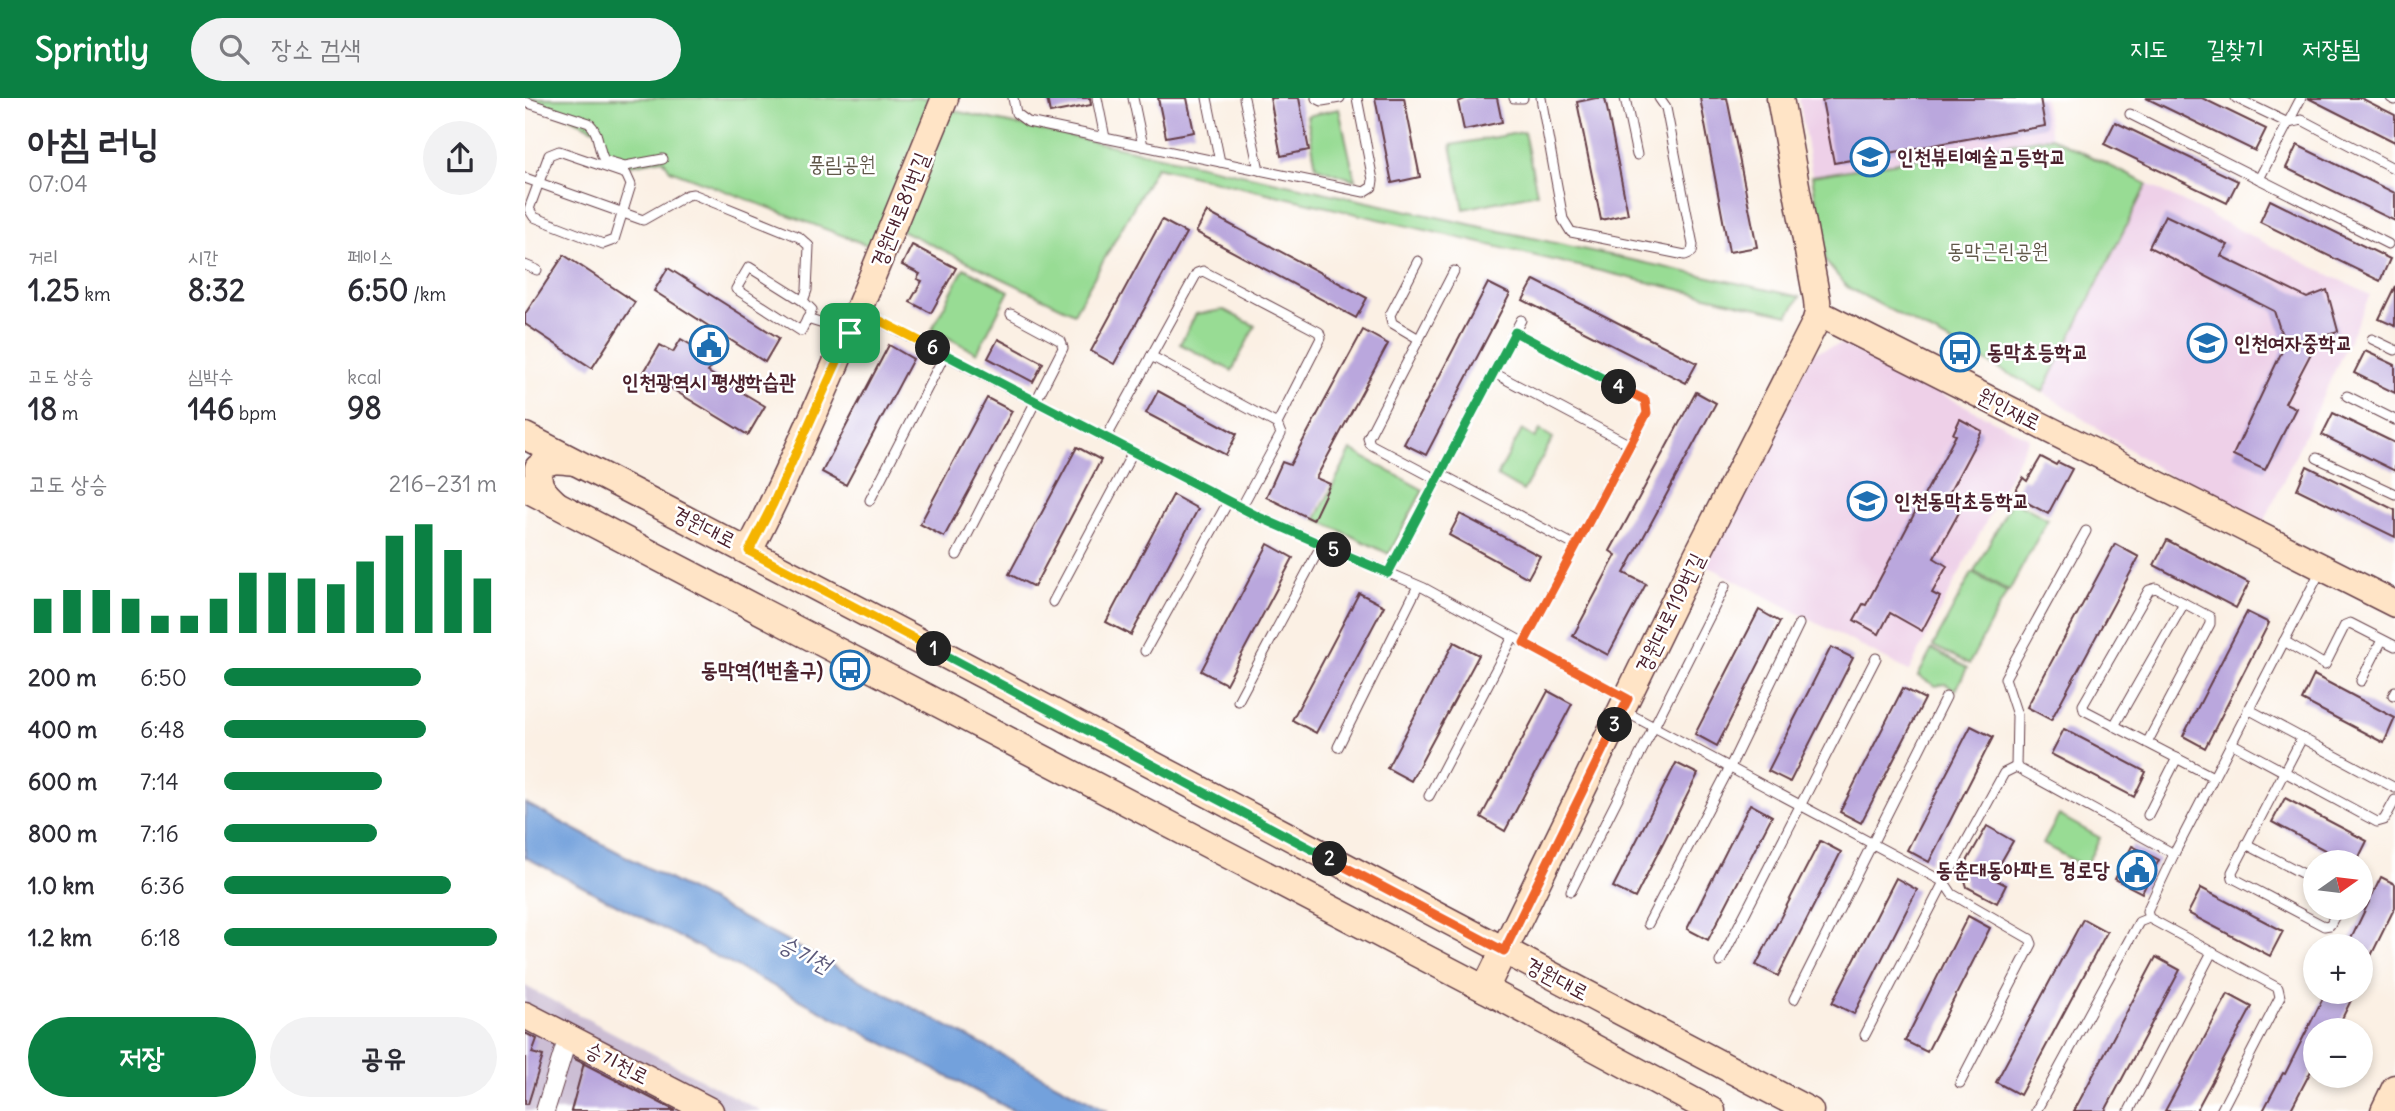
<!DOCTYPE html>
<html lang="ko">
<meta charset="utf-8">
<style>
:root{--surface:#fff;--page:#f2f2f3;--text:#2b2b33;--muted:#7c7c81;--accent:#0b8043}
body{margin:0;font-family:Delius,"Poor Story",sans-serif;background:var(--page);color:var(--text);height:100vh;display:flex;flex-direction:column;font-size:26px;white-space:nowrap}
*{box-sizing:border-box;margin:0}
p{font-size:23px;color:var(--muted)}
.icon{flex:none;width:38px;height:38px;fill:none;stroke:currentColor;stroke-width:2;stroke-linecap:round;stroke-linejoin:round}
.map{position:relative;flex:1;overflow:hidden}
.details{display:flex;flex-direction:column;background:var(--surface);width:525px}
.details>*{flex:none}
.needle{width:46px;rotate:76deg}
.buttons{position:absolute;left:1778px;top:752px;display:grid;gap:14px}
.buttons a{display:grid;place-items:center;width:70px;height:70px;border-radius:50%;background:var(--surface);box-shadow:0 4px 10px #0003;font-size:35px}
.pin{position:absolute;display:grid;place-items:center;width:60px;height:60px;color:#fff;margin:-30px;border-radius:14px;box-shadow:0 4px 10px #0006}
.km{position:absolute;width:35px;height:35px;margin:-18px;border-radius:50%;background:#222;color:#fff;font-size:19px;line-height:35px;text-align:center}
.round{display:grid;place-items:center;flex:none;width:74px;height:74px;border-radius:37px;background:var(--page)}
.summary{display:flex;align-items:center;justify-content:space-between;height:119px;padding:0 28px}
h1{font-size:38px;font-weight:800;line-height:52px}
.figures{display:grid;grid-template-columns:repeat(3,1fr);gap:10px;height:119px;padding:7px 28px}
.figures div{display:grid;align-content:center}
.figures b{font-size:30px;font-weight:800}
.figures small{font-size:19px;font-weight:400}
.figures p{font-size:19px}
.chart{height:196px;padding:14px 28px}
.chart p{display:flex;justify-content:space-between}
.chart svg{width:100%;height:126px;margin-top:7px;stroke:var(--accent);stroke-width:6}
.primary-button{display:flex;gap:14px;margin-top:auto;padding:14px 28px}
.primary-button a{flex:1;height:80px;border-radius:42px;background:var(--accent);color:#fff;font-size:28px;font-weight:800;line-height:80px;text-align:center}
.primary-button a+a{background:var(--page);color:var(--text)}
ul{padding:0 28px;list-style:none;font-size:23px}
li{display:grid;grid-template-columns:112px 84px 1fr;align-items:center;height:52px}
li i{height:18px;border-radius:9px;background:var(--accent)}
header{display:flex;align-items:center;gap:42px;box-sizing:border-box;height:98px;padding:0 35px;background:var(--accent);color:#fff}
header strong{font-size:33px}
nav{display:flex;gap:38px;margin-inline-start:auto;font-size:24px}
.search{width:490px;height:63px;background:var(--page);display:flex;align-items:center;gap:18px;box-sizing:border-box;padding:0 24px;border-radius:38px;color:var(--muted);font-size:26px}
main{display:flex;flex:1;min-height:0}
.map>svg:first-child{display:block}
.built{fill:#eed0e8}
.industrial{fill:#ccbed4}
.green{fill:#98dc94;stroke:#717e60;stroke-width:2}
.water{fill:#73a1dc;stroke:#5e6084;stroke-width:2}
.building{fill:#baa7dd}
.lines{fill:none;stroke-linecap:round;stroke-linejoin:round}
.lane-casing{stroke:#653e47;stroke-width:11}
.street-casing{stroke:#653e47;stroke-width:20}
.secondary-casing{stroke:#653e47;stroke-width:29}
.lane{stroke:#fff;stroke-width:9}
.street{stroke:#fff;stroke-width:18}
.secondary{stroke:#ffe4c6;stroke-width:26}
.split-1-casing{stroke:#fff;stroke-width:14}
.split-2-casing{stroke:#fff;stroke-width:14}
.split-3-casing{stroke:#fff;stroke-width:14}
.split-4-casing{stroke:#fff;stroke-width:14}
.split-5-casing{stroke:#fff;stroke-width:14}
.split-6-casing{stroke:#fff;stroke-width:14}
.split-7-casing{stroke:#fff;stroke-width:14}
.split-1{stroke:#f5b400;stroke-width:9}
.split-2{stroke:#22a559;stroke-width:9}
.split-3{stroke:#f0652b;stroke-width:9}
.split-4{stroke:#f0652b;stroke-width:9}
.split-5{stroke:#22a559;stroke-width:9}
.split-6{stroke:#22a559;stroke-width:9}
.split-7{stroke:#f5b400;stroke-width:9}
.labels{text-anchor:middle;stroke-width:5;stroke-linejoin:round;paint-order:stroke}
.poi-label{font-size:21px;font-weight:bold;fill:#4a1f2b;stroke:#fff;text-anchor:start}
.park-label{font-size:21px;fill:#61584a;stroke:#fff}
.street-label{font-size:21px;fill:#4a1f2b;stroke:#fff}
.water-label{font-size:23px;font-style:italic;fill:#5c5a7b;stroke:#fff}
</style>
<header>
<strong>Sprintly</strong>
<div class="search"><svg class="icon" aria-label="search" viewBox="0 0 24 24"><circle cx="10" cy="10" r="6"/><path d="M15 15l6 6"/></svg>장소 검색</div>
<nav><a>지도</a><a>길찾기</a><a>저장됨</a></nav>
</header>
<main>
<section class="details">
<div class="summary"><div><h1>아침 러닝</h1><p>07:04</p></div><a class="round"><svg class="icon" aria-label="share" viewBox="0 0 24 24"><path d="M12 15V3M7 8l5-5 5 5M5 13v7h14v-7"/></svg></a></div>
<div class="figures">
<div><p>거리</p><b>1.25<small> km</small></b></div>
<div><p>시간</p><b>8:32</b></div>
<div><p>페이스</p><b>6:50<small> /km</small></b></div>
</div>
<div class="figures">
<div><p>고도 상승</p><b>18<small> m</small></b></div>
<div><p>심박수</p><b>146<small> bpm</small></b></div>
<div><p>kcal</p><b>98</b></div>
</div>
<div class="chart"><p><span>고도 상승</span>216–231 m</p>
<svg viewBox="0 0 160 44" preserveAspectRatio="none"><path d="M5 44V32M15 44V29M25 44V29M35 44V32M45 44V38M55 44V38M65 44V32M75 44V23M85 44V23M95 44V25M105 44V27M115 44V19M125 44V10M135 44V6M145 44V15M155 44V25"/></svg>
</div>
<ul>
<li><b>200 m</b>6:50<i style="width:72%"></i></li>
<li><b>400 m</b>6:48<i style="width:74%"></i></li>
<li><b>600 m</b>7:14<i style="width:58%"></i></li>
<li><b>800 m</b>7:16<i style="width:56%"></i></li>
<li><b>1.0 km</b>6:36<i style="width:83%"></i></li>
<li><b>1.2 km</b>6:18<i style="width:100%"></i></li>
</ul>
<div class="primary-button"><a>저장</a><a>공유</a></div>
</section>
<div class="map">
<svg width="1870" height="1013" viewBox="0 0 1870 1013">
<rect width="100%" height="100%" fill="#fff"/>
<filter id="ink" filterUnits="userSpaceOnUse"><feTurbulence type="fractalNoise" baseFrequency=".0143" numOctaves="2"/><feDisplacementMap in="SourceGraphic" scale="14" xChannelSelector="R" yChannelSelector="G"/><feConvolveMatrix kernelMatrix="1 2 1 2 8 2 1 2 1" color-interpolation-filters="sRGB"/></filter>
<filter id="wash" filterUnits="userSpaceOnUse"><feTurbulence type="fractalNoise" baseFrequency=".00686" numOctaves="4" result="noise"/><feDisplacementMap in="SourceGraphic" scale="28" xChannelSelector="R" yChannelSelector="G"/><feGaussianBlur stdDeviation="1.57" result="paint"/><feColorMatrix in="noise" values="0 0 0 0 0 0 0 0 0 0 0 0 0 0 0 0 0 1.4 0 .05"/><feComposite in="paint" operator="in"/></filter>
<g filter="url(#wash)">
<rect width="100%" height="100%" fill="#fbf0e4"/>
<!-- built -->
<g class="built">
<polygon points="1274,0 1519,0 1526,39 1287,78"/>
<polygon points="1622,86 1845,197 1733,437 1518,294"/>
<polygon points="1316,246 1504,340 1384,573 1181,467 1287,255"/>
</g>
<!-- industrial -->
<polygon class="industrial" points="0,888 236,1013 0,1013"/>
<!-- green -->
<g class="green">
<polygon points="0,0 419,0 416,10 1275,199 1263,217 631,69 549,215 368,128 358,153 145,72 138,61 100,68 79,62 72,32"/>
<polygon points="814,11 830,82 791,69 782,18"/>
<polygon points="999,34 1012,95 939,111 926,47"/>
<polygon points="1526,39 1622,86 1518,294 1322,189 1301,164 1287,78"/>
<polygon points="439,170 484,193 452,255 407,231"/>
<polygon points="699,212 730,228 707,273 655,246 671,216"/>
<polygon points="997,332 1010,340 1015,332 1028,340 998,393 972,378"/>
<polygon points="826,352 898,392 864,456 791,421"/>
<polygon points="1487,402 1523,421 1484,493 1449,474"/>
<polygon points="1447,475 1482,494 1444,566 1408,548"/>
<polygon points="1407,551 1442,570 1431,592 1420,586 1411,588 1393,578"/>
<polygon points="1534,717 1575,740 1560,769 1518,746"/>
</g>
<!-- water -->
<polygon class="water" points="0,705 583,1013 489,1013 0,759"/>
<g id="blocks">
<!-- building -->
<g class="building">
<polygon points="522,0 565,0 566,7 525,15"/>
<polygon points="633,0 662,0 669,34 641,39"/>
<polygon points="745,0 774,0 784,52 756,58"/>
<polygon points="850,0 879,0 895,79 867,85"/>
<polygon points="942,0 972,0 977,24 939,32 933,4"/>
<polygon points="1071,0 1080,0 1103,116 1076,122 1052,4"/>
<polygon points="1175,0 1202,0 1232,149 1204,154"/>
<polygon points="1307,0 1515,0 1520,28 1497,32 1497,31 1309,65 1297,2"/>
<polygon points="1621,0 1677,0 1741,31 1730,53"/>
<polygon points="1783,0 1836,0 1870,17 1870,44"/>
<polygon points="1590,24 1713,83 1702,105 1579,46"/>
<polygon points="1772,47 1870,95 1870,123 1761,70"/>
<polygon points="1745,102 1865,161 1855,183 1735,124"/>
<polygon points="682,114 842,200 831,220 671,134"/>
<polygon points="1640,117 1703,147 1696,158 1782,200 1802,192 1813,233 1795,238 1760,305 1771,310 1740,372 1708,357 1760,247 1749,213 1624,149"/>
<polygon points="637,122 661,135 589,266 566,253"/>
<polygon points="387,147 431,170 406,215 385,204 397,183 392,181 395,176 377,167"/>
<polygon points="39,157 110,204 67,270 0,226 0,216"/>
<polygon points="143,170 254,240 240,264 129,193"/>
<polygon points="1009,182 1172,265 1161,285 998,202"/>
<polygon points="963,185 985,196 901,357 879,346"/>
<polygon points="1870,188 1870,228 1854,221"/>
<polygon points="838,232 863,246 791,380 805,386 788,422 741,399 757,364 765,367"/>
<polygon points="156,241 191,262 183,274 240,308 223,337 119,274 135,247 148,254"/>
<polygon points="473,241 518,265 508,284 463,260"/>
<polygon points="364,247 388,261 321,387 297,374"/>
<polygon points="1840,253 1870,267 1870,295 1829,275"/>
<polygon points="633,293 712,336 701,357 621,315"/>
<polygon points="1171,294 1191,305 1099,475 1121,486 1083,557 1048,538 1091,457 1085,453"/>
<polygon points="462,300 487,313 419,439 395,426"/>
<polygon points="1808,315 1870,345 1870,373 1797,337"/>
<polygon points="1435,321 1457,333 1422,399 1437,409 1409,460 1422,468 1407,495 1415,499 1397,533 1365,515 1354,536 1329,522 1338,506 1341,507 1431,337 1428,336"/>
<polygon points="552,349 576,362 509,489 484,476"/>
<polygon points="1516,359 1531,367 1533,364 1547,371 1523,416 1488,397 1498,380 1502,383"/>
<polygon points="1782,368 1870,412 1870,439 1772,391"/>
<polygon points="648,397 673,411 606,537 581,524"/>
<polygon points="935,416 1015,458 1003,480 924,437"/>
<polygon points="1642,442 1724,485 1711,510 1629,467"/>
<polygon points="743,446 768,460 701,586 676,573"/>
<polygon points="1590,446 1614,459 1526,622 1502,609"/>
<polygon points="834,495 859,508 791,635 767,622"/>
<polygon points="1234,512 1255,524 1192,648 1170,636"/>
<polygon points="1722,514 1744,525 1680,650 1658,638"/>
<polygon points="929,544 954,557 886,683 862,670"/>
<polygon points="1306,549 1328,560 1265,684 1243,673"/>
<polygon points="1789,577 1870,620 1859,645 1777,602"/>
<polygon points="1378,590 1400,601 1336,725 1315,714"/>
<polygon points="1023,593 1047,606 980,733 956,719"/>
<polygon points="1446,628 1468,639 1404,764 1382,752"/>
<polygon points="1539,631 1621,674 1609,699 1526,656"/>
<polygon points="1151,665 1173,676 1110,800 1088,789"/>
<polygon points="1760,700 1842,743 1831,765 1824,765 1747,724"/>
<polygon points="1225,706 1247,718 1183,842 1162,831"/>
<polygon points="1462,728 1488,743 1467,780 1481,787 1472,805 1442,789 1437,772"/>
<polygon points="1295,743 1316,754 1253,878 1231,867"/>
<polygon points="1607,748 1634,762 1617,795 1590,781"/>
<polygon points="1856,779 1870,786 1870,809 1836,878 1836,849 1822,849"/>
<polygon points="1371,780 1392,792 1329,916 1307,905"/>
<polygon points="1676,790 1758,833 1745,858 1663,815"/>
<polygon points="1443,818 1465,830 1402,954 1380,943"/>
<polygon points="1558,821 1582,834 1495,997 1471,984"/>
<polygon points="1631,859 1655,872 1580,1013 1549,1013"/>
<polygon points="1801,894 1830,894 1811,933 1790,933 1790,973 1787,971 1765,1013 1738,1013 1758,975 1760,976"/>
<polygon points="1703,896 1727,909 1671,1013 1640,1013"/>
<polygon points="0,935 12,941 7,955 18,958 3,1006 0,1006"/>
<polygon points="48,960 151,1013 46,1013 59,965"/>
</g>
</g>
</g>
<g filter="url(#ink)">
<use href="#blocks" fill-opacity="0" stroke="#653e47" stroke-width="2"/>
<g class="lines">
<defs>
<g id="lane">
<polyline points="488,0 491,15 503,24 839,94 847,89 848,82 832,0"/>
<polyline points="572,0 580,40"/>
<polyline points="608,0 618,48"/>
<polyline points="682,0 695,64"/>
<polyline points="719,0 734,72"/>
<polyline points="791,0 797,3 815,0"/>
<polyline points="989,0 998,0"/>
<polyline points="1016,0 1038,121 1046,134 1160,157 1167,154 1168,147 1141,10 1134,0"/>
<polyline points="1100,0 1112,57"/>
<polyline points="1711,0 1763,25 1777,22 1870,71"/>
<polyline points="1866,0 1870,2"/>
<path d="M0 4 64 25C75 35 72 49 79 62L100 68 138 61"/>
<polyline points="1605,16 1863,146"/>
<polygon points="34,53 101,76 106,87 89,142 78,146 9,119 4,111 24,57"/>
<polyline points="0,80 118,122 162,97 168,96 274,139 284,148 282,192 278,203"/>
<polyline points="1734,81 1776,0"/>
<polyline points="893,163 865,217 867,225 894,241"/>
<polyline points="0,167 12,172"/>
<polygon points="224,169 278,203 287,212 276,233 211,191"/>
<polyline points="335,213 734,419 899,490 1100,600"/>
<polyline points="282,221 321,233"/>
<polyline points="990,234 1120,302 1122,315 999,545"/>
<polyline points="1847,241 1870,252"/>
<polyline points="626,258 752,326 756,336 716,410"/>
<polyline points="969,275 1105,347"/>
<polyline points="1822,298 1870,322"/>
<polyline points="581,340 672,175 678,173 794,234 796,240 752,326"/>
<polyline points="1792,360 1870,396"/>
<polyline points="916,376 1051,448"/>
<polyline points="913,382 845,346 843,340 929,173"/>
<polyline points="345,402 420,256"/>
<polyline points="432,457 538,250 536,243 486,216"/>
<polyline points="863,475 996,222"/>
<polyline points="528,504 608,354"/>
<polyline points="1759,543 1800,567 1820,527 1825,525 1870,548"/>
<polyline points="620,553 703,404"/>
<polyline points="1836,583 1857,542"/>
<polyline points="1868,597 1870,593"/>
<polyline points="713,603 797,446"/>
<polyline points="1723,611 1870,690"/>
<polyline points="1099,613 1419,784 1479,675 1491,669 1649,756 1796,472"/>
<polyline points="1589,628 1659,505"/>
<polyline points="1777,640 1707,774 1708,780 1799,828 1805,827 1814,810"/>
<polyline points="1622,645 1685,526 1685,519 1631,490 1624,492 1558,607 1559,612 1688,679"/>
<polyline points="1706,645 1852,724 1859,722 1870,702"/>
<polyline points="813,649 893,488"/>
<polyline points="1491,669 1492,617 1480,580 1561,433"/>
<polyline points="904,698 988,539"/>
<polyline points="1623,717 1652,660"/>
<polyline points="1721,746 1790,782"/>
<polyline points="1649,756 1622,813 1624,820 1753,890 1755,899 1696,1013"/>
<polyline points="1046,793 1200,488"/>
<polyline points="1123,826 1205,669 1274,526"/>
<polyline points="1195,864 1351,560"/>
<polyline points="1269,901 1421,599"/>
<polyline points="1340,937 1419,784 1427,796 1505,841 1507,846 1435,985"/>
<polyline points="1511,1013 1614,824 1624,820"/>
<polyline points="1604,1013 1687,854"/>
</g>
<polyline id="street" points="20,1013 43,939"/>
<g id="secondary">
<polyline points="1293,215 1870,506"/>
<path d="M0 338C430 559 856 789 1285 1013"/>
<polyline points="0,390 960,891 1187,1013"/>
<path d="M31 406C18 394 12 388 13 370 25 360 35 362 49 364"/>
<path d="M224 453C299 306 357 152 420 0"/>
<polyline points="960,891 1170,461 1290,225 1293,215 1292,202 1255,0"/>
<polyline points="0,917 185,1013"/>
<polyline points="1859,1013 1870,990"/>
</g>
</defs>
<!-- lane casing -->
<use href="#lane" class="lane-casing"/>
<!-- street casing -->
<use href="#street" class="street-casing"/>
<!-- secondary casing -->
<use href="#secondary" class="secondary-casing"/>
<!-- lane -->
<use href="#lane" class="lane"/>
<!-- street -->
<use href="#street" class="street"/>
<!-- secondary -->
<use href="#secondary" class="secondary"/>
</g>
</g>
<g class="lines" filter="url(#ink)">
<defs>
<polyline id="split-1" points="325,235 248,406 224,453 409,551"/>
<polyline id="split-2" points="409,551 805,761"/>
<polyline id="split-3" points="805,761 979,853 1090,627"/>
<polyline id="split-4" points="1090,627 1103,601 999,545 1122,315 1120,302 1094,289"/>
<polyline id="split-5" points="809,452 863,475 990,234 1094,289"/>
<polyline id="split-6" points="408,250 734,419 809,452"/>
<polyline id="split-7" points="325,235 334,212 408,250"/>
</defs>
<!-- split-1 casing -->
<use href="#split-1" class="split-1-casing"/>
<!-- split-2 casing -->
<use href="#split-2" class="split-2-casing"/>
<!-- split-3 casing -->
<use href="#split-3" class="split-3-casing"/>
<!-- split-4 casing -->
<use href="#split-4" class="split-4-casing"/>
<!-- split-5 casing -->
<use href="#split-5" class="split-5-casing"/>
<!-- split-6 casing -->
<use href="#split-6" class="split-6-casing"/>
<!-- split-7 casing -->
<use href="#split-7" class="split-7-casing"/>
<!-- split-1 -->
<use href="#split-1" class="split-1"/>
<!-- split-2 -->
<use href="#split-2" class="split-2"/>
<!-- split-3 -->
<use href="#split-3" class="split-3"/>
<!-- split-4 -->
<use href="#split-4" class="split-4"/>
<!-- split-5 -->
<use href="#split-5" class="split-5"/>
<!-- split-6 -->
<use href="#split-6" class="split-6"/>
<!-- split-7 -->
<use href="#split-7" class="split-7"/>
</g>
<!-- icons -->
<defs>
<symbol id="school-ring" viewBox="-11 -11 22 22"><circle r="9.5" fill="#fff" stroke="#1f6fb2" stroke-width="1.5"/><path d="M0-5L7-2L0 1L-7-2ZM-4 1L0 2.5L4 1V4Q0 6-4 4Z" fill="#1f6fb2"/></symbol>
<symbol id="civic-ring" viewBox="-11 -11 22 22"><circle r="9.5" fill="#fff" stroke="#1f6fb2" stroke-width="1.5"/><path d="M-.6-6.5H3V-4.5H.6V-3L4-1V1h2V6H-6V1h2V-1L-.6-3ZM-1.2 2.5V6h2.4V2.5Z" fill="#1f6fb2"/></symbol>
<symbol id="bus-ring" viewBox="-11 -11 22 22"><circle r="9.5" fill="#fff" stroke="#1f6fb2" stroke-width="1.5"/><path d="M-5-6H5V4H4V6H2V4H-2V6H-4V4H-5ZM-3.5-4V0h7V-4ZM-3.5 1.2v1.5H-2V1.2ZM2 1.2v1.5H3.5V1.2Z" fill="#1f6fb2"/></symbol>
</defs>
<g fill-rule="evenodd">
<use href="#school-ring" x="1323" y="37" width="44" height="44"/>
<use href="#school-ring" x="1660" y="223" width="44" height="44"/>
<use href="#civic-ring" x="162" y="225" width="44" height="44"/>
<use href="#bus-ring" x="1413" y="232" width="44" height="44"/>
<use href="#school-ring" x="1320" y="381" width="44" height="44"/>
<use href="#bus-ring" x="303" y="550" width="44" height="44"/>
<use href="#civic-ring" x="1590" y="750" width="44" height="44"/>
</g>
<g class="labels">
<!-- poi labels -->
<g class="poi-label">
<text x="1372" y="66">인천뷰티예술고등학교</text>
<text x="1709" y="252">인천여자중학교</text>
<text x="1462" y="261">동막초등학교</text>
<text x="184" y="291" text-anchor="middle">인천광역시 평생학습관</text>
<text x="1369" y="410">인천동막초등학교</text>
<text x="298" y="579" text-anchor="end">동막역(1번출구)</text>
<text x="1585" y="779" text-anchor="end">동춘대동아파트 경로당</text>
</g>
<!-- park labels -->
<g class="park-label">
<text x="317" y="73">풍림공원</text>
<text x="1473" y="160">동막근린공원</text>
</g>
<!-- street labels -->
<g class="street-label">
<text transform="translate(375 112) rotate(-68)" y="7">경원대로81번길</text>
<text transform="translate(1484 311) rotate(27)" y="7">원인재로</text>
<text transform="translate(179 429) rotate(27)" y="7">경원대로</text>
<text transform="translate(1145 515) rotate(-64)" y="7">경원대로119번길</text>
<text transform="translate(1032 881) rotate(28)" y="7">경원대로</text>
<text transform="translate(92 965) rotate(27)" y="7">승기천로</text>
</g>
<!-- water labels -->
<g class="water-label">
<text transform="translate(280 856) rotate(27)" y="8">승기천</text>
</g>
</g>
</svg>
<div class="buttons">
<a><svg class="needle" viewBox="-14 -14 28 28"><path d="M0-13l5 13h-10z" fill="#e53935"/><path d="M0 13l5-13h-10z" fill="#7c7c81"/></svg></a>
<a>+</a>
<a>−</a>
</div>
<div class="pin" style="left:325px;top:235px;background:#1e9e55"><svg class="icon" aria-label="arrive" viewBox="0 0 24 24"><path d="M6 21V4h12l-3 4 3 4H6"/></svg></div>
<b class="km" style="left:409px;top:551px">1</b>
<b class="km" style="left:805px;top:761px">2</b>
<b class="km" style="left:1090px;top:627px">3</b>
<b class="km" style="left:1094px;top:289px">4</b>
<b class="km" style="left:809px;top:452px">5</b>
<b class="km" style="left:408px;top:250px">6</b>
</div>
</main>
